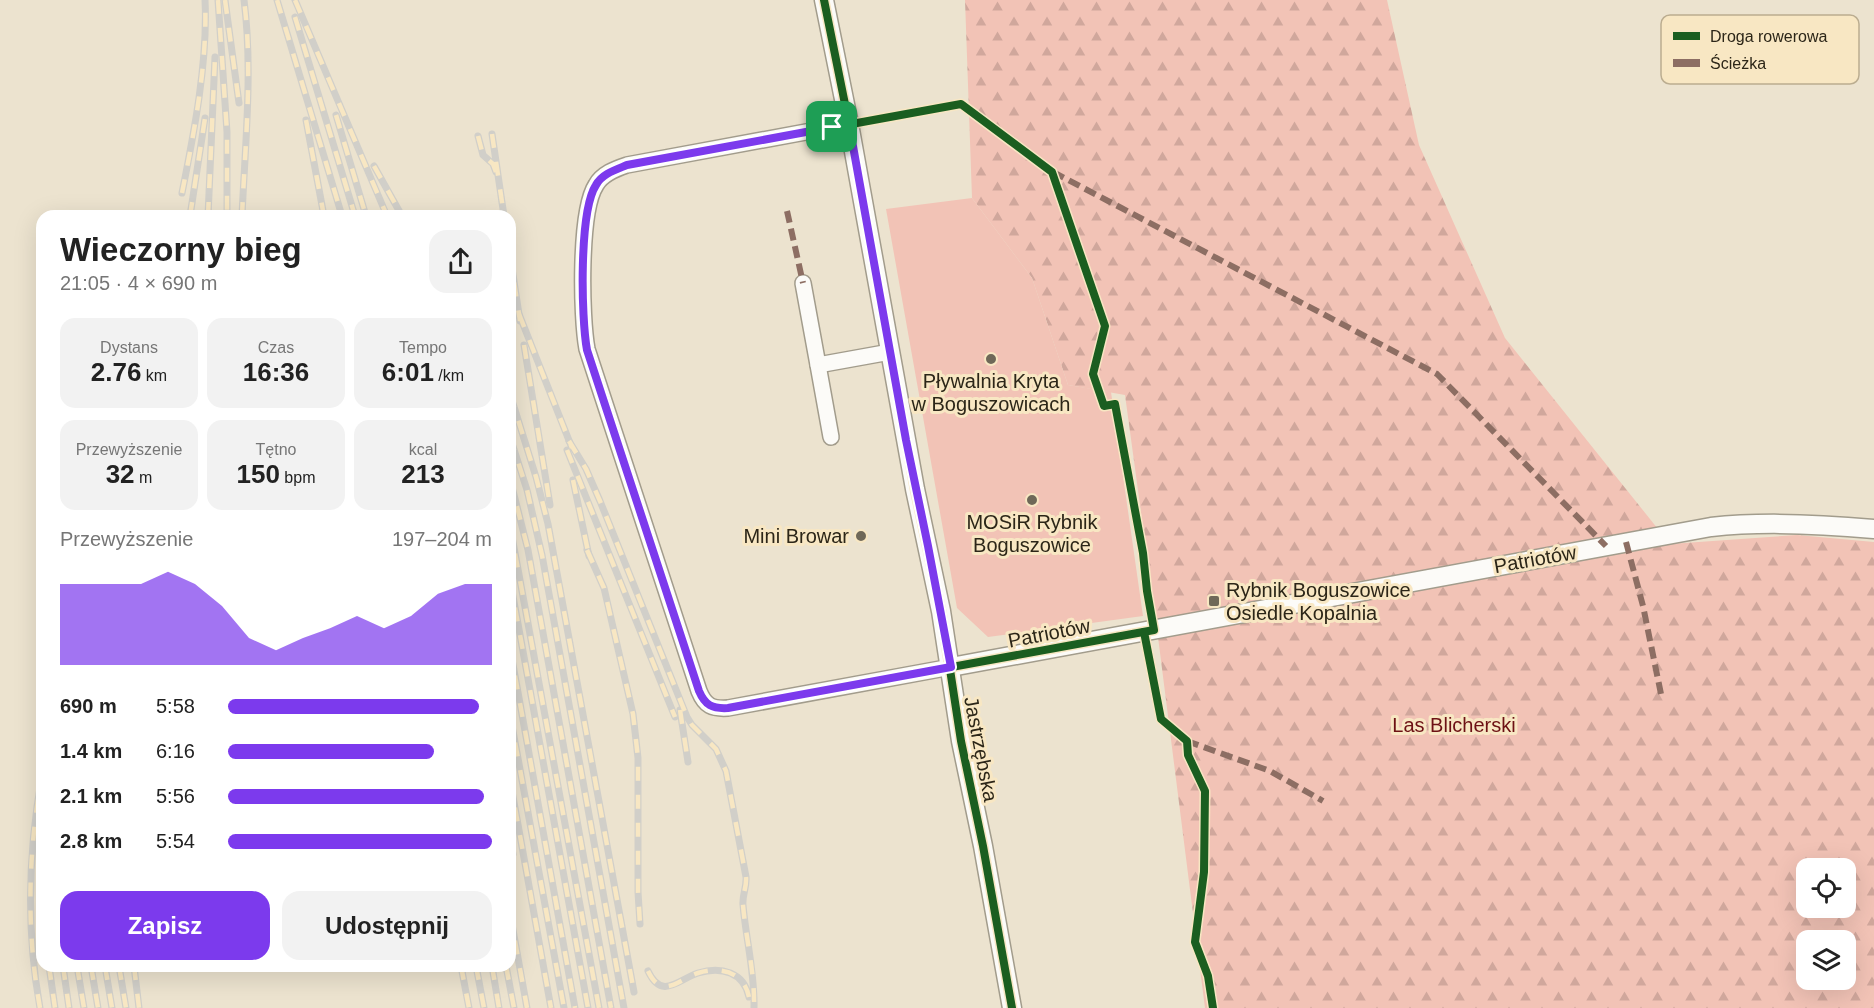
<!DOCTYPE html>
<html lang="pl">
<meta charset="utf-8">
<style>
:root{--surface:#fff;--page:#f2f2f2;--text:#222;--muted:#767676;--accent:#7c3aed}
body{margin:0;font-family:Helvetica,sans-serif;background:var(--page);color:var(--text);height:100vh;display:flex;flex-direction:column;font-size:22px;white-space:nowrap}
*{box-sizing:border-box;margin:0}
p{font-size:20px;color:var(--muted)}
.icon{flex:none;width:33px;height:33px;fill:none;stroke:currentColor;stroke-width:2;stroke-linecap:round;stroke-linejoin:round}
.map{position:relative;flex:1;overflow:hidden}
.side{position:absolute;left:36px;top:210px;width:480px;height:762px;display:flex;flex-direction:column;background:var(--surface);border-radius:18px;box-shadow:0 6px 24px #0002}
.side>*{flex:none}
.controls{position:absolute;left:1796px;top:858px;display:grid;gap:12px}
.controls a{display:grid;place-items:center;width:60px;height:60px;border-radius:12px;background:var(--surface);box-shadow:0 6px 24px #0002;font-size:30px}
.pin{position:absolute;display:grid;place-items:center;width:51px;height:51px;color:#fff;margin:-26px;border-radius:12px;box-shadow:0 3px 9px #0006}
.round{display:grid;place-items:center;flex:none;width:63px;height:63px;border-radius:18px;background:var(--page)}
.overview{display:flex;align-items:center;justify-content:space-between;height:102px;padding:0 24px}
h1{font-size:33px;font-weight:700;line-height:45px}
.metrics{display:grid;grid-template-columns:repeat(3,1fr);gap:9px;height:102px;padding:6px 24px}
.metrics div{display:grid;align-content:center;border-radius:15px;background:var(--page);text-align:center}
.metrics b{font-size:26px;font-weight:700}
.metrics small{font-size:16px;font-weight:400}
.metrics p{font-size:16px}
.chart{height:168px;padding:12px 24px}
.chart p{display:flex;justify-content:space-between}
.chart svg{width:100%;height:108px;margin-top:6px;fill:var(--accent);opacity:.7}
.cta{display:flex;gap:12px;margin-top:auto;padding:12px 24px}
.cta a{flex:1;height:69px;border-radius:18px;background:var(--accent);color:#fff;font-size:24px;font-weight:700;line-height:69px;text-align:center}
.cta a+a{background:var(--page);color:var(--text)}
ul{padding:0 24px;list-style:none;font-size:20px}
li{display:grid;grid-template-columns:96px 72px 1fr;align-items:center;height:45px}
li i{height:15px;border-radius:8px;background:var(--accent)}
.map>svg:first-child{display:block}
.forest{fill:url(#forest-firs);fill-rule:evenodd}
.pitch{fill:#f2c3b6}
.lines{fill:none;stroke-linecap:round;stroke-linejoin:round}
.minor-casing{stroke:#a29c8c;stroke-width:18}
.tertiary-casing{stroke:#a29c8c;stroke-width:21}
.minor{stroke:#fcfbf8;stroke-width:15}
.tertiary{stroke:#fcfbf8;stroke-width:18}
.rail-casing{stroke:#d1cfc9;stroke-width:7}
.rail{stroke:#f8e7c3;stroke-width:4.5;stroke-dasharray:14;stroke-linecap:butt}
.quiet{stroke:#8d6e63;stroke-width:6;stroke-dasharray:12 6;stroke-linecap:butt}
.cycleway-casing{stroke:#f8e7c3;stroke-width:11}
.cycleway{stroke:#1b5e20;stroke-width:8}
.route-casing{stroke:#fff;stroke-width:12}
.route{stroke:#7c3aed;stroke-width:8}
.poi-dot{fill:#6f6858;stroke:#f8e7c3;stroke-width:2}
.labels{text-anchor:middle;stroke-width:6;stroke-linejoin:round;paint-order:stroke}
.poi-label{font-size:20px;fill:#2c2618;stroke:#f8e7c3}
.street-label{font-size:20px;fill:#2c2618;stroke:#f8e7c3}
.park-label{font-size:20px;fill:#6d1114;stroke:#f8e7c3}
.key{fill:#f8e7c3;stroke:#bbad90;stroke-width:1.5}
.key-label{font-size:16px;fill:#2c2618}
</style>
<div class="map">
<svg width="1874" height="1008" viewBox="0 0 1874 1008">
<defs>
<pattern id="forest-firs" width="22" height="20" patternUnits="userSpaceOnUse" patternTransform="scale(1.5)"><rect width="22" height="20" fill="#f2c3b6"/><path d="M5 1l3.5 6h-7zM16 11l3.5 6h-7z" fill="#d0a79c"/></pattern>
</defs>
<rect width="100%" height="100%" fill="#ece3cf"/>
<!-- forest -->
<path class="forest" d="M965 0H1387L1419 145 1505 338 1670 544 1797 535 1874 542V1008H1205L1158 637 1125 395 1068 385 1032 278 972 198ZM1806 868H1845V908H1806ZM1806 940H1845V980H1806Z"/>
<!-- pitch -->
<polygon class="pitch" points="972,198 1032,278 1068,385 1111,392 1143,616 988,637 957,608 886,209"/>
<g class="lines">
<defs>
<g id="minor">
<path d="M849 124 627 165C615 169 602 174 596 185 579 211 581 317 587 349L699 691C705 706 712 709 728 708L951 667"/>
<polyline points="803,283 818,365 890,352"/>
<polyline points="818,365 831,437"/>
</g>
<g id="tertiary">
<polyline points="824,0 849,124 915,489 941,611 961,741 983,846 1012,1008"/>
<path d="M951 667 1711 527C1765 521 1820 524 1874 529"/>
</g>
</defs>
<!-- minor casing -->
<use href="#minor" class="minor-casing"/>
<!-- tertiary casing -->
<use href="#tertiary" class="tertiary-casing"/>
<!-- minor -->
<use href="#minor" class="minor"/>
<!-- tertiary -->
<use href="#tertiary" class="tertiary"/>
<defs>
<g id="rail">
<polyline points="218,0 227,132 227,216"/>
<polyline points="225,0 239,103"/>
<polyline points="277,0 342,216"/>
<polyline points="295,0 387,216"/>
<polyline points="295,17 355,216"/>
<polyline points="336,115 366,216"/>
<polyline points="306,120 324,216"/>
<polyline points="492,134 504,216"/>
<polyline points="478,136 483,155 493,164 496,172"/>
<polyline points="374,166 402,216"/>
<path d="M182 193C194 133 208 61 205 0"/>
<polyline points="190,216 205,118"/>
<polyline points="208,216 215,57"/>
<path d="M242 216C245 146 253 69 244 0"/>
<polyline points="510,255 520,321"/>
<polyline points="519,314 572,448"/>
<polyline points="524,345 550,505"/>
<polyline points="510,394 536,477 548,524 634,992"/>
<polyline points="510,437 527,490 542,555 624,1008"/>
<path d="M569 441 586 469 600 501 687 717 692 725 716 749 726 771 746 877C747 887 742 895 743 905 746 940 755 973 754 1008"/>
<polyline points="567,450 675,717"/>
<polyline points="510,479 528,550 611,1008"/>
<polyline points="573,480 589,556"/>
<polyline points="510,526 599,1008"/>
<polyline points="587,550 604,588 633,714 638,758 638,892 640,924"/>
<polyline points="510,580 588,1008"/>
<polyline points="510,648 575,1008"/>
<polyline points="680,710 688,762"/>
<polyline points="510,715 564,1008"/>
<polyline points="510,780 551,1008"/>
<polyline points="510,839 513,854"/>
<polyline points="510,913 527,1008"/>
<polyline points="49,966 55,1008"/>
<polyline points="63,966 69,1008"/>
<polyline points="77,966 84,1008"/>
<polyline points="91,966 98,1008"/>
<polyline points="105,966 112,1008"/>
<polyline points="119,966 126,1008"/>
<polyline points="134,966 139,1008"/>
<polyline points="461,966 469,1008"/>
<polyline points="476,966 484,1008"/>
<polyline points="492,966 499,1008"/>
<polyline points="506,966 514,1008"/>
<path d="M648 971C662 1001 679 979 698 973 721 966 744 972 749 997"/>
<path d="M40 1008C26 930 28 853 42 775"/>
</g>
</defs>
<!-- rail casing -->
<use href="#rail" class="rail-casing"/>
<!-- rail -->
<use href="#rail" class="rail"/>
<!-- quiet -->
<g class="quiet">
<polyline points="1053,172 1437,374 1606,546"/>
<polyline points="787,211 803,283"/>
<polyline points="1626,542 1643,606 1662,699"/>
<polyline points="1187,741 1270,771 1323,801"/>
</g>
<defs>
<g id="cycleway">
<polyline points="824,0 849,124 915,489 941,611 961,741 983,846 1012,1008"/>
<path d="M961 104 1052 172 1105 326 1093 374 1104 406 1115 404 1143 553 1147 591 1154 630 728 708C712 709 705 706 699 691L587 349C581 317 579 211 596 185 602 174 615 169 627 165Z"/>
<polyline points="1144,632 1161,719 1187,741 1188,755 1205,791 1204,872 1195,942 1208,976 1213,1008"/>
</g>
</defs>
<!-- cycleway casing -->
<use href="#cycleway" class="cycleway-casing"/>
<!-- cycleway -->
<use href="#cycleway" class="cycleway"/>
</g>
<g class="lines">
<defs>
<path id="route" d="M849 124 906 440 928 546 951 667 728 708C712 709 705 705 699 691L587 350C581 317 579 211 596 185 602 174 615 170 627 165Z"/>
</defs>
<!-- route casing -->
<use href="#route" class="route-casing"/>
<!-- route -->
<use href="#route" class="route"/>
</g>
<!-- markers -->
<g class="poi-dot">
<circle cx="991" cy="359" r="6"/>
<circle cx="1032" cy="500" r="6"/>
<circle cx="861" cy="536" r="6"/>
<rect x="1208" y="595" width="12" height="12" rx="3"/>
</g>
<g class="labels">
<!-- poi labels -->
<g class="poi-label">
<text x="991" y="388">Pływalnia Kryta<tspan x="991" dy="23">w Boguszowicach</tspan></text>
<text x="1032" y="529">MOSiR Rybnik<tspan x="1032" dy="23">Boguszowice</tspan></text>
<text x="849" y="543" text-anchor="end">Mini Browar</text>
<text x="1226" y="597" text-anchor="start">Rybnik Boguszowice<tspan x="1226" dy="23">Osiedle Kopalnia</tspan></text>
</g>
<!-- street labels -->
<g class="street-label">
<text transform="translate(1535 559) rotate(-10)" y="7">Patriotów</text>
<text transform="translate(1049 633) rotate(-11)" y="7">Patriotów</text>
<text transform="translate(981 749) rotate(79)" y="7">Jastrzębska</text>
</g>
<!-- park labels -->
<g class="park-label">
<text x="1454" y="732">Las Blicherski</text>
</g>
</g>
<!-- legend -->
<rect x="1661" y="15" width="198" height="69" rx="9" class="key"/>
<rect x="1673" y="32" width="27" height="8" fill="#1b5e20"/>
<rect x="1673" y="59" width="27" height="8" fill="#8d6e63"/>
<g class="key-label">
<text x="1710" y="42">Droga rowerowa</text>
<text x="1710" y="69">Ścieżka</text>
</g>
</svg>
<div class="controls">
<a><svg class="icon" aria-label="locate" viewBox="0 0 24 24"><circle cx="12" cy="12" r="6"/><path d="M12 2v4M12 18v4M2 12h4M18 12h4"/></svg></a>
<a><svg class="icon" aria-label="layers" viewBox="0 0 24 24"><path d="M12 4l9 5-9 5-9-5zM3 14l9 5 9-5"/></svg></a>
</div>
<div class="pin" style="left:832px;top:127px;background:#1e9e55"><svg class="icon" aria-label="arrive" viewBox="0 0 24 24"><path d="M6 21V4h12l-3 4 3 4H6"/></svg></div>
<section class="side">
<div class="overview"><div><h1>Wieczorny bieg</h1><p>21:05 · 4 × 690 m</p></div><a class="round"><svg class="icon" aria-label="share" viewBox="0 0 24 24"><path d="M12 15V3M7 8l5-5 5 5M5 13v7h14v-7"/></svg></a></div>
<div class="metrics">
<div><p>Dystans</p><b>2.76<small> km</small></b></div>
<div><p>Czas</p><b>16:36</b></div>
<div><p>Tempo</p><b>6:01<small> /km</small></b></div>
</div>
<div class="metrics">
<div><p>Przewyższenie</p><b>32<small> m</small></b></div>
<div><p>Tętno</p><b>150<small> bpm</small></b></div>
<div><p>kcal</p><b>213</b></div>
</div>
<div class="chart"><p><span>Przewyższenie</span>197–204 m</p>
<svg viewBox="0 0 160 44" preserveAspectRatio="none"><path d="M0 44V11L10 11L20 11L30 11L40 6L50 11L60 20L70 33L80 38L90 33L100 29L110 24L120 29L130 24L140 15L150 11L160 11V44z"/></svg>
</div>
<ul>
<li><b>690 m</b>5:58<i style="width:95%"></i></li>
<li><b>1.4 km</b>6:16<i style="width:78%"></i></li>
<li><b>2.1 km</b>5:56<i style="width:97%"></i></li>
<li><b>2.8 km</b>5:54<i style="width:100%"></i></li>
</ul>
<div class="cta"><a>Zapisz</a><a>Udostępnij</a></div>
</section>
</div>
